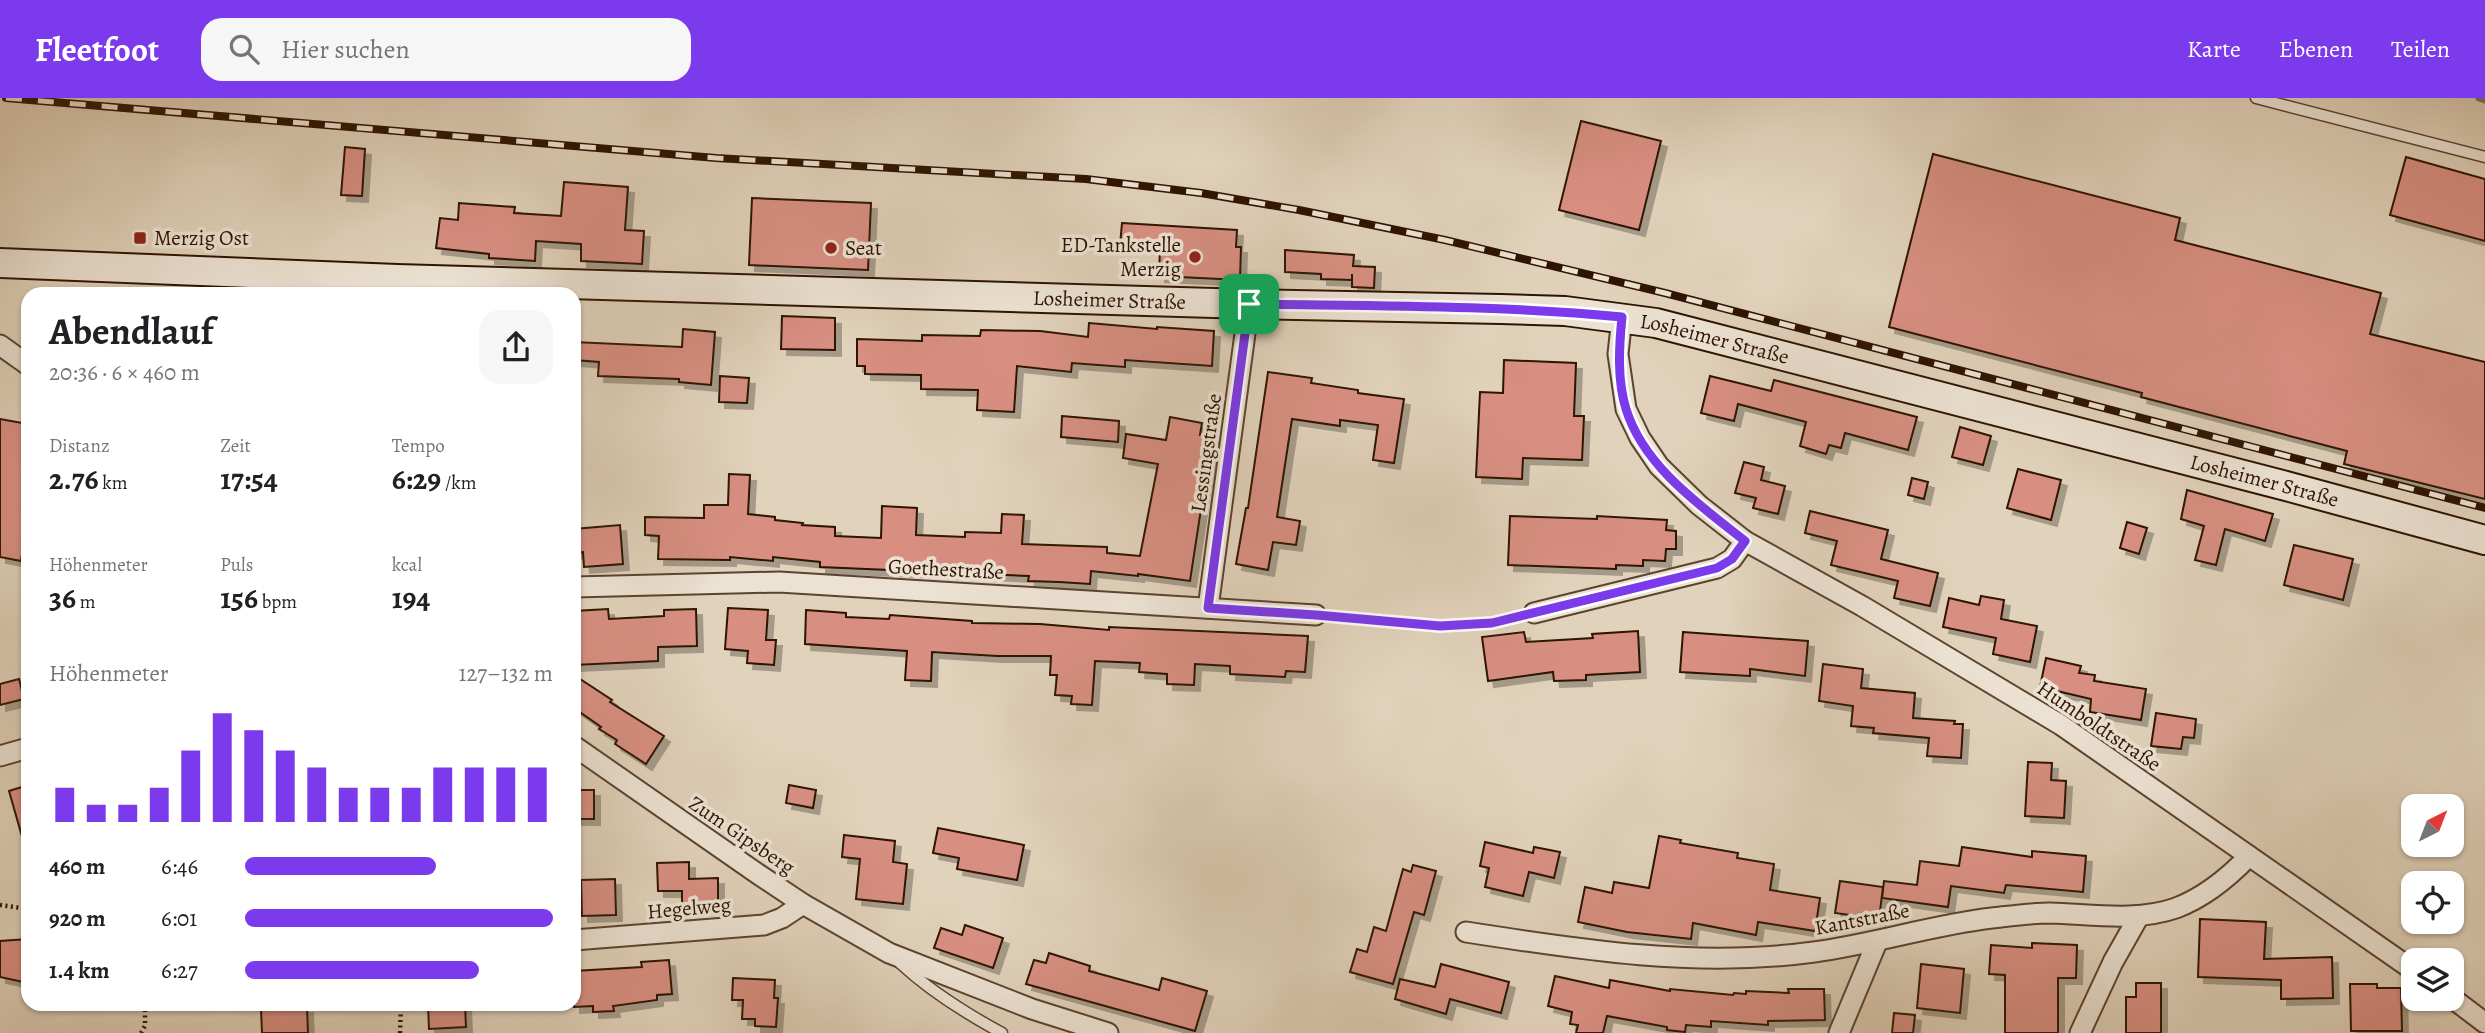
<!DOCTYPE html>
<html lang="de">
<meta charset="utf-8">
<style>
:root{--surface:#fff;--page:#f6f6f6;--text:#202124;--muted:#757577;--accent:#7c3aed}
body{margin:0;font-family:Alegreya,serif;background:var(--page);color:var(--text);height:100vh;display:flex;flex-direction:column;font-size:26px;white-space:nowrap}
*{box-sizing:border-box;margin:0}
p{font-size:23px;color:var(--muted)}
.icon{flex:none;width:38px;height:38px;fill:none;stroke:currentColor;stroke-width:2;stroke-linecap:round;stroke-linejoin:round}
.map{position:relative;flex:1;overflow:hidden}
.details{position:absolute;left:21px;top:189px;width:560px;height:724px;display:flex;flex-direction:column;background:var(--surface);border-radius:21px;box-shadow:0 2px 5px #0004}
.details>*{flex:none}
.needle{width:46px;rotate:42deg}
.controls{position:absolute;left:2401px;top:696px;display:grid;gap:14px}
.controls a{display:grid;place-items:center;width:63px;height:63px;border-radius:14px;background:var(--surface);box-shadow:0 2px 5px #0004;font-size:35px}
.pin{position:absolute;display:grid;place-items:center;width:60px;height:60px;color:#fff;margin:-30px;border-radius:14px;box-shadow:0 4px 10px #0006}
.round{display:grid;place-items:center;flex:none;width:74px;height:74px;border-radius:21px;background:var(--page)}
.summary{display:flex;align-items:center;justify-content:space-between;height:119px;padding:0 28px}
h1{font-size:38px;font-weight:700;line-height:52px}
.figures{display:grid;grid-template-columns:repeat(3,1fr);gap:10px;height:119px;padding:7px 28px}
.figures div{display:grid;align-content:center}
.figures b{font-size:30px;font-weight:700}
.figures small{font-size:19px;font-weight:400}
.figures p{font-size:19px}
.chart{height:196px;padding:14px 28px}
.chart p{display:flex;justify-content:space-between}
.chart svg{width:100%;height:126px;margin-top:7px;stroke:var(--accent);stroke-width:6}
ul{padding:0 28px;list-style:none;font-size:23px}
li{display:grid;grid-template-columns:112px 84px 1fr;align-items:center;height:52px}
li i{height:18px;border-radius:9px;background:var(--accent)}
header{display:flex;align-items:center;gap:42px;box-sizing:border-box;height:98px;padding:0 35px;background:var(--accent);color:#fff}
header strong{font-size:33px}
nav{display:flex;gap:38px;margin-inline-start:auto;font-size:24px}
.search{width:490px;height:63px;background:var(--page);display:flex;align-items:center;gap:18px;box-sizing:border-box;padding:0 24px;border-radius:21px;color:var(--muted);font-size:26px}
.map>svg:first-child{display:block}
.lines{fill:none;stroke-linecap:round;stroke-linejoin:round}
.stream{stroke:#6c756d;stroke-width:7}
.building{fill:#d88f82;stroke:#2e1300;stroke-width:2;filter:url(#shadow)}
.service-casing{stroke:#5b432f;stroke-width:13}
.minor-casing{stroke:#5b432f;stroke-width:23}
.secondary-casing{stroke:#2e1300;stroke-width:32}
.path{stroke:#2e1300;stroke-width:4.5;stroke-dasharray:2 3.5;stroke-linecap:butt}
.service{stroke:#ece2d3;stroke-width:10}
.minor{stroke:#ece2d3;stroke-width:19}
.secondary{stroke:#ece2d3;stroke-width:28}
.rail-casing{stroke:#2e1300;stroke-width:8}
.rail{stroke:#ece2d3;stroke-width:5;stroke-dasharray:16;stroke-linecap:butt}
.route-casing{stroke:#fff;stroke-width:14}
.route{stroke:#7c3aed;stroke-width:9}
.poi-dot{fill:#8f2418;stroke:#ece2d3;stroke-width:2.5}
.labels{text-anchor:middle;stroke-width:7;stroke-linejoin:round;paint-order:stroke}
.poi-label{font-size:21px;fill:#2e1300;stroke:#ece2d3;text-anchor:start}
.street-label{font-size:21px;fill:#2e1300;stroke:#ece2d3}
</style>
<header>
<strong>Fleetfoot</strong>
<div class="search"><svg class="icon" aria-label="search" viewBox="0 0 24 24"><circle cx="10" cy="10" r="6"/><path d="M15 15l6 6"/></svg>Hier suchen</div>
<nav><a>Karte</a><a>Ebenen</a><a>Teilen</a></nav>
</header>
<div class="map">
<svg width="2485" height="935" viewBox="0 0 2485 935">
<defs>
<filter id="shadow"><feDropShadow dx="6" dy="6" stdDeviation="0" flood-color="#0004"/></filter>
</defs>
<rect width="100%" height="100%" fill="#e1d2bb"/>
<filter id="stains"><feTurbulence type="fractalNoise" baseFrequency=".00286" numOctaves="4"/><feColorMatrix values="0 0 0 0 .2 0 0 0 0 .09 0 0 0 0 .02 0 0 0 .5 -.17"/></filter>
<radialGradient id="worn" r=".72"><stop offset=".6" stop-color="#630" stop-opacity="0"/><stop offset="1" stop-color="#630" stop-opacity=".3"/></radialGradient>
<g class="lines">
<!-- stream -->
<polyline class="stream" points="2479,0 2485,2"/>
</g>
<!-- building -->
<g class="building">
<polygon points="1581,23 1661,43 1639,132 1559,112"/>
<polygon points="345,49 365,51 362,98 341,97"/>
<polygon points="1933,56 2180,120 2175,142 2381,195 2370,236 2485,264 2485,401 2344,366 2347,353 2141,299 2142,295 1889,229"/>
<polygon points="2406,59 2485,81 2485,143 2390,117"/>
<polygon points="564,84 628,89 625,132 644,133 642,166 581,163 581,146 536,143 535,163 489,160 489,156 436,150 440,120 458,122 459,105 515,109 514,115 561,118"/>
<polygon points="752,100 871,105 868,172 749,167"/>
<polygon points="1122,125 1237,132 1236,149 1241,149 1240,182 1159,178 1160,149 1120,147"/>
<polygon points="1285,152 1354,157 1353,168 1375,169 1374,190 1352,189 1352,176 1352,182 1321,181 1321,176 1285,174"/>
<polygon points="782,218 835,220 835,252 781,251"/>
<polygon points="1089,225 1157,231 1157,229 1214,233 1212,268 1125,262 1125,269 1072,265 1071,274 1017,268 1014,314 977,312 978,292 921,291 921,277 865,276 865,268 857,268 857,241 922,243 922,237 980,238 981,232 1040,233 1088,239"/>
<polygon points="683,231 715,234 711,287 679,284 679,281 598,278 599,264 574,262 574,244 682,249"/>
<polygon points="1504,262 1576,265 1574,318 1584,318 1582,362 1523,360 1522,381 1476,379 1480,294 1503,295"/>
<polygon points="1268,274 1312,280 1311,285 1358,292 1358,295 1404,301 1394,365 1373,362 1378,327 1340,322 1340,328 1292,321 1277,419 1300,423 1296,447 1273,444 1268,472 1236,466 1246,410 1248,410"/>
<polygon points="720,278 749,280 747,305 719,304"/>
<polygon points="1710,278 1771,293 1774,282 1917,319 1908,352 1845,335 1841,350 1829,347 1826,356 1800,348 1806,324 1738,306 1734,323 1701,315"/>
<polygon points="1062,318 1119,323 1118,344 1061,339"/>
<polygon points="1170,319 1202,325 1200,337 1212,339 1190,483 1138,476 1138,478 1091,473 1090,486 1059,484 1028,483 1029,478 820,469 820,464 773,459 773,463 730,459 730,462 658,461 659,438 645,437 645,419 704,420 704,407 728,407 729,376 750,377 748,416 775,419 775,422 803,425 802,427 835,429 835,438 881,440 882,408 917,410 916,437 965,439 965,434 1001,435 1002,416 1024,417 1022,446 1107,449 1107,455 1140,458 1158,366 1123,360 1126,336 1166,342"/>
<polygon points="0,321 28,326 28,417 21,463 0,459"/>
<polygon points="1960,329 1991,338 1983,367 1952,359"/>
<polygon points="1744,364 1764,369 1761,382 1785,388 1778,416 1753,410 1756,400 1735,395"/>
<polygon points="2018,371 2061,382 2051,422 2007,410"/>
<polygon points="1912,380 1928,384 1924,401 1908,397"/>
<polygon points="2187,392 2273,416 2265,443 2225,431 2216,467 2195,462 2204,428 2181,421"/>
<polygon points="1810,413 1888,432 1881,461 1938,475 1930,508 1894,500 1898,483 1831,467 1837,443 1805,435"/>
<polygon points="1510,418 1597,421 1597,418 1667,422 1666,432 1676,433 1676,451 1666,451 1665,463 1643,462 1643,468 1616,467 1616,471 1508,467"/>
<polygon points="2127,424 2147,430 2139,456 2120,450"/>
<polygon points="620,427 623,466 584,469 583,454 574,455 574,431"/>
<polygon points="2294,447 2353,461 2343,502 2284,487"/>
<polygon points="1981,498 2004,502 2001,521 2037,528 2030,564 1993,556 1996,540 1943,529 1949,500 1979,507"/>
<polygon points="728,510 768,512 766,542 776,542 774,567 747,565 748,553 725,551"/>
<polygon points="608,511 609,521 664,518 664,512 696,511 697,548 658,549 658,563 574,567 574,513"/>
<polygon points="806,512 846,515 846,519 889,521 890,517 972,523 972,525 1040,526 1109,532 1109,529 1308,538 1305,574 1286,573 1285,579 1230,576 1230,568 1195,566 1194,587 1167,586 1167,576 1139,574 1140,565 1095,563 1092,607 1071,606 1072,598 1055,597 1057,577 1050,577 1051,558 997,558 932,554 931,583 905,582 907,553 805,546"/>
<polygon points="1638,533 1640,574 1586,577 1586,582 1554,583 1553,574 1488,583 1482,539 1524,534 1526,544 1593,540 1592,536"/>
<polygon points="1683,534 1808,543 1805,578 1750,571 1750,578 1680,574"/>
<polygon points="2046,560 2081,568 2079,575 2095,577 2094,583 2146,591 2141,622 2090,614 2091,601 2040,589"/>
<polygon points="1823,566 1863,571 1861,590 1915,595 1913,620 1955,623 1954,626 1963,626 1961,660 1927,658 1929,640 1873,635 1874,630 1851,628 1853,608 1819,603"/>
<polygon points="574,577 612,602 610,604 664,638 646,666 615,646 617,642 599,631 601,629 574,610"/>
<polygon points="19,581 24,601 0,607 0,586"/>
<polygon points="2156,615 2196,621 2194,640 2183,639 2181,651 2151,648"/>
<polygon points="2028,664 2052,665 2051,682 2066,683 2064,720 2025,718"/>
<polygon points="28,687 28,742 23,742 9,693"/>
<polygon points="789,687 816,692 813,710 786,705"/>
<rect x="574" y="692" width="20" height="29"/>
<polygon points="938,730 1024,747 1017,782 957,771 959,760 933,755"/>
<polygon points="844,737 895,743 893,764 907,766 903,806 856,801 860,761 842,759"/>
<polygon points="1659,738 1681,742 1680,745 1738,755 1737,760 1774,766 1770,792 1820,800 1815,833 1758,824 1756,837 1693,825 1691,841 1627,834 1578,824 1585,789 1612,795 1614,784 1649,790"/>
<polygon points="1485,744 1533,755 1534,749 1560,754 1554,780 1529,774 1523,798 1485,789 1489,770 1480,768"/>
<polygon points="1962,749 2032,759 2032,753 2086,758 2083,794 2006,787 2004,795 1951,788 1948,809 1882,800 1884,783 1917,787 1920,763 1959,768"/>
<polygon points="689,764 689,781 718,780 718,809 682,809 682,793 658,793 657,765"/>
<polygon points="1413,767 1436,773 1424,817 1414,814 1393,886 1350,874 1357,851 1367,854 1374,829 1386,833 1403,771 1411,774"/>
<polygon points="615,781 616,817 582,818 581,782"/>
<polygon points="1840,783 1883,789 1879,821 1835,815"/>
<polygon points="2200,821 2266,824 2264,861 2332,859 2333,900 2281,901 2281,882 2198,879"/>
<polygon points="965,827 1003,840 993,870 934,850 941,830 962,837"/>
<polygon points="28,841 28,885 0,879 0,843"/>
<polygon points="2032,845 2077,847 2076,880 2058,880 2058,935 2005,935 2005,877 1989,876 1991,847 2032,850"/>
<polygon points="1049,855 1090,868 1089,873 1159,892 1162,880 1207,893 1195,933 1026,886 1034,862 1046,865"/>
<polygon points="669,862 672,896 657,897 657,902 613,908 614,913 593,914 593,908 574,909 574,873 642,869 641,864"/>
<polygon points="1441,866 1509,884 1501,915 1450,901 1446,916 1395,901 1400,881 1435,889"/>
<polygon points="1921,866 1964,871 1960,915 1917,910"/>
<polygon points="1555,878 1609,890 1610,882 1670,893 1670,891 1733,897 1734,895 1746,896 1746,893 1789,895 1788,891 1824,891 1825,922 1768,923 1768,927 1711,923 1711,929 1686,927 1685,934 1667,932 1667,929 1607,918 1603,935 1576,935 1578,927 1570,926 1572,914 1548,908"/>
<polygon points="733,880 775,882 774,900 778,900 776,929 755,928 755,921 742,921 743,902 732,902"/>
<polygon points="2136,885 2161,885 2161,935 2126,935 2126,899 2136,899"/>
<polygon points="2350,886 2377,886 2377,890 2401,890 2402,933 2351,933"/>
<polygon points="428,906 465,906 466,929 429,931"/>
<polygon points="307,909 308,935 262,935 261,911"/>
<polygon points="1894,915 1915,917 1913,935 1892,935"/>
</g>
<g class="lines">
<defs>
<g id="service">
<polyline points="2256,0 2485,59"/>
<path d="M900 865C931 894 965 915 1002 935"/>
</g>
<g id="minor">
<polyline points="1622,219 1618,256 1626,311 1640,340 1659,368 1699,407 1745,443 1862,508 2061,627 2413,872"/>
<polyline points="0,247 28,267"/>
<polyline points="574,489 779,484 1316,517"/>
<polyline points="1208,510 1249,206"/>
<polyline points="1534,515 1717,470 1732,461 1745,443"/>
<polyline points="574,648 758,776 803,806 889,855 1032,911 1108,935"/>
<polyline points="0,658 28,650"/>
<path d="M1466 834C1581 852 1698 870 1814 854 1874 846 1932 827 1992 820 2010 818 2031 815 2050 815 2091 816 2136 824 2176 810 2205 799 2228 780 2249 758"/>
<polyline points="574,842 764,827 782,820 803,806"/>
<polyline points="2452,900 2485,925"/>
<polyline points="1839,935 1877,844"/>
<polyline points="2080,935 2113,864 2139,818"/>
</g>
<g id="secondary">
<path id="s1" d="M0 165 397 181 1249 206 1501 211 1565 213 1656 225 2286 388 2485 442"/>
</g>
</defs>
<!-- service casing -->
<use href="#service" class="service-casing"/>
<!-- minor casing -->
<use href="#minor" class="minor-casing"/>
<!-- secondary casing -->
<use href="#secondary" class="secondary-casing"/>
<!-- path -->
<g class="path">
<path d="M1334 518C1395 524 1456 533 1517 519"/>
<polyline points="0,807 28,811"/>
<polyline points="141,935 145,928 145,906"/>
<polyline points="400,935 401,906"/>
</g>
<!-- service -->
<use href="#service" class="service"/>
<!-- minor -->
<use href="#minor" class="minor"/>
<!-- secondary -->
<use href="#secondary" class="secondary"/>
<defs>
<polyline id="rail" points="6,0 716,60 1086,81 1201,95 1299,112 1445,142 1665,195 2485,410"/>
</defs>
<!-- rail casing -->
<use href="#rail" class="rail-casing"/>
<!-- rail -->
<use href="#rail" class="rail"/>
</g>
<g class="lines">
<defs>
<path id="route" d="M1249 206C1373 208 1498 207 1622 219 1619 249 1617 282 1626 311 1644 369 1701 408 1745 443L1732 461 1717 470 1492 525 1440 528 1316 517 1208 510Z"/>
</defs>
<!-- route casing -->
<use href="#route" class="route-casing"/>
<!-- route -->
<use href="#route" class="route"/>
</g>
<!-- markers -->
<g class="poi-dot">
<rect x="133" y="133" width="14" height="14" rx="3.5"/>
<circle cx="831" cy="150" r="7"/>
<circle cx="1195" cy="159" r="7"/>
</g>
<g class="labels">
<!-- poi labels -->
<g class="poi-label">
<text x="154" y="147">Merzig Ost</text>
<text x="1181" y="154" text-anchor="end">ED-Tankstelle<tspan x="1181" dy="24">Merzig</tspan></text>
<text x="845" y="157">Seat</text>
</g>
<!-- street labels -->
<g class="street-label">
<text dy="7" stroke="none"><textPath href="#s1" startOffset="1110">Losheimer Straße</textPath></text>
<text dy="7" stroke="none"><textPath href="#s1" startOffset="1718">Losheimer Straße</textPath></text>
<text transform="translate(1206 355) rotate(-82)" y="7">Lessingstraße</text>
<text dy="7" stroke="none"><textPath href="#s1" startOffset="2286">Losheimer Straße</textPath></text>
<text transform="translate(946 471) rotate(3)" y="7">Goethestraße</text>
<text transform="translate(2099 628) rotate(34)" y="7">Humboldtstraße</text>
<text transform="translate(742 737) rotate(34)" y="7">Zum Gipsberg</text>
<text transform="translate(689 810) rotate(-5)" y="7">Hegelweg</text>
<text transform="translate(1862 821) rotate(-11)" y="7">Kantstraße</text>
</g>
</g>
<rect width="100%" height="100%" filter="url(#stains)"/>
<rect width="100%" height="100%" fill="url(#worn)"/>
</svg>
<div class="controls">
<a><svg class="needle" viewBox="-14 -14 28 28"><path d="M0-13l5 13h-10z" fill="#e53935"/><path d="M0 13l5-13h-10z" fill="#757577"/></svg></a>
<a><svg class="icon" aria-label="locate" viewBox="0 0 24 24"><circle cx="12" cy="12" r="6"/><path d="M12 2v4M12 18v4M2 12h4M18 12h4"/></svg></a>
<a><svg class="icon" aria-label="layers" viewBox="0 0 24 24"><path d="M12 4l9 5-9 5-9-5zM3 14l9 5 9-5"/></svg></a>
</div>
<div class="pin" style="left:1249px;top:206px;background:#1e9e55"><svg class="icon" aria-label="arrive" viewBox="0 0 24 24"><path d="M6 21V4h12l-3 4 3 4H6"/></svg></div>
<section class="details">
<div class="summary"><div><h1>Abendlauf</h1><p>20:36 · 6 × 460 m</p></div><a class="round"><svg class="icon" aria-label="share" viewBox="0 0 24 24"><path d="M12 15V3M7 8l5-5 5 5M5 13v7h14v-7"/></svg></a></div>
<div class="figures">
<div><p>Distanz</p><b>2.76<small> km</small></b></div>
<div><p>Zeit</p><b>17:54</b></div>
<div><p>Tempo</p><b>6:29<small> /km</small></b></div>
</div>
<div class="figures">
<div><p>Höhenmeter</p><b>36<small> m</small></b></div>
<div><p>Puls</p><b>156<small> bpm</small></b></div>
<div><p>kcal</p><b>194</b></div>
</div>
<div class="chart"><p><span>Höhenmeter</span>127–132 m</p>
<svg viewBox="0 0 160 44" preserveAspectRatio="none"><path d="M5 44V32M15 44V38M25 44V38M35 44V32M45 44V19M55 44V6M65 44V12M75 44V19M85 44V25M95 44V32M105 44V32M115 44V32M125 44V25M135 44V25M145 44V25M155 44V25"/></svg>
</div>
<ul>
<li><b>460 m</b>6:46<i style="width:62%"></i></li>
<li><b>920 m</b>6:01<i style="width:100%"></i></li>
<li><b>1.4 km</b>6:27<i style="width:76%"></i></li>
</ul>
</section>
</div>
